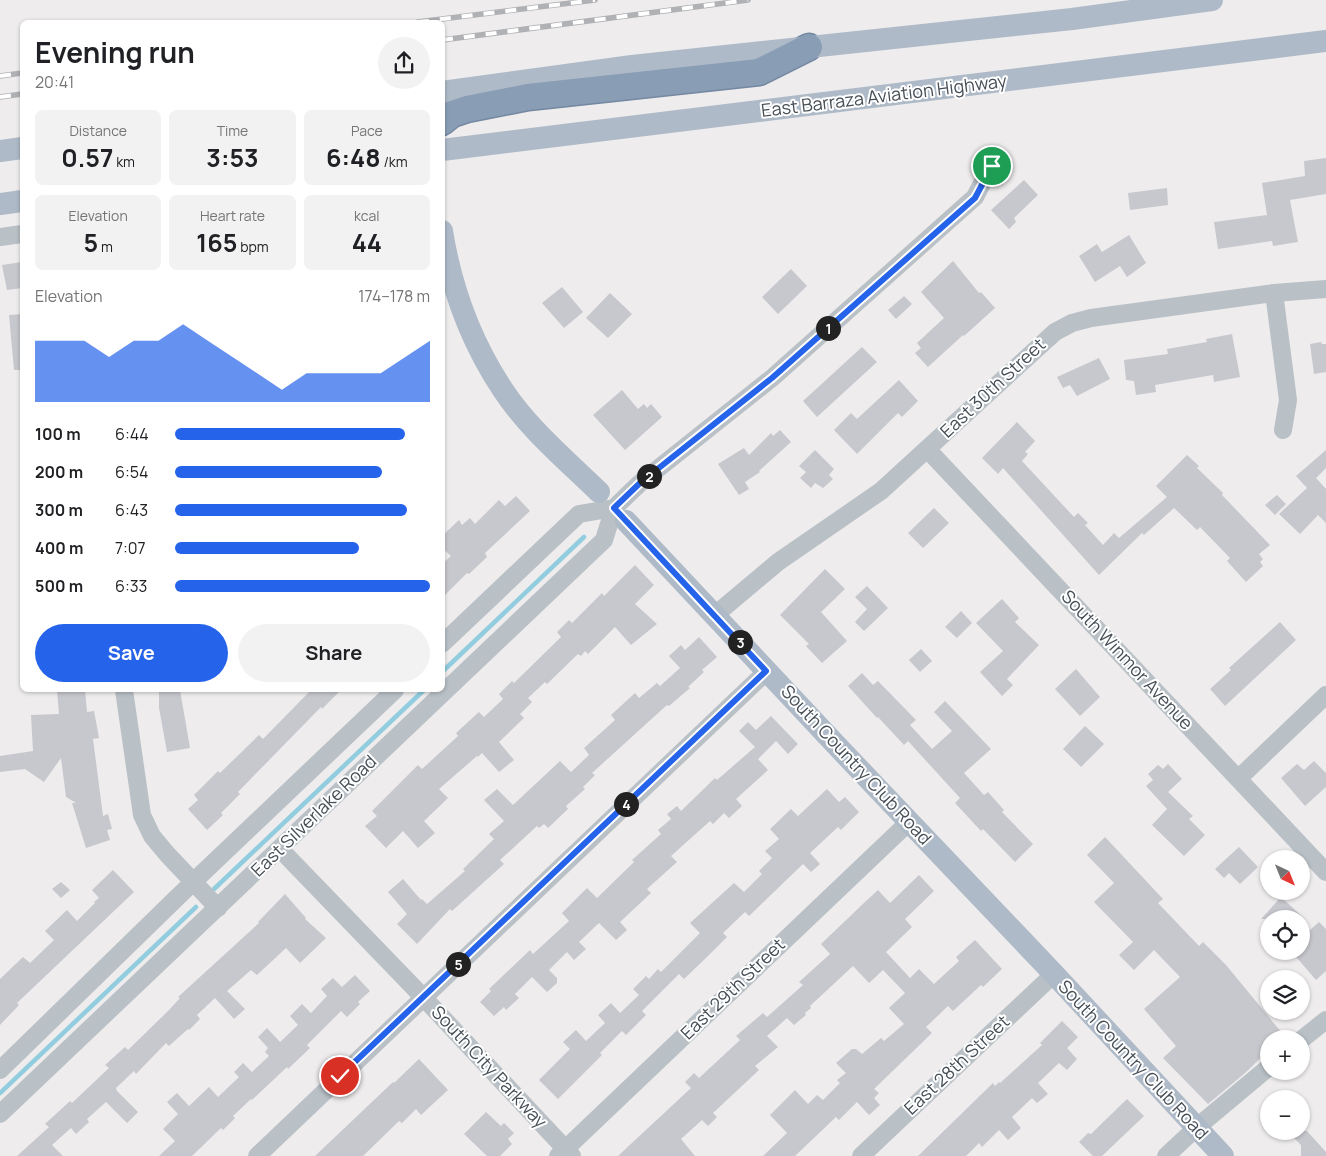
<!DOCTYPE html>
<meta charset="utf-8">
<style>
:root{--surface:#fff;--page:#f2f2f2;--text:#202124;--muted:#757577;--accent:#2563eb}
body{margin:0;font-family:Manrope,sans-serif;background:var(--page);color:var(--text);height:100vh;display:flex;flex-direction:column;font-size:19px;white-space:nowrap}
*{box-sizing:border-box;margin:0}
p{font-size:16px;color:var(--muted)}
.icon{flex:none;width:28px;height:28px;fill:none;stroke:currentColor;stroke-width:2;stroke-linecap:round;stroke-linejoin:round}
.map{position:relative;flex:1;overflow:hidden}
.details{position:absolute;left:20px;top:20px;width:425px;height:672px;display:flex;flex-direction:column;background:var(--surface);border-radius:8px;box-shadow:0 1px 4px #0004}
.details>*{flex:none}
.needle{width:32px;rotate:137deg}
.tools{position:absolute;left:1260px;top:850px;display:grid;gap:10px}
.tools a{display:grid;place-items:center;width:50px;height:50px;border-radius:50%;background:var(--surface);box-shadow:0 1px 4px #0004;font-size:25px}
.pin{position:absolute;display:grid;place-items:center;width:42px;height:42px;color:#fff;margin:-21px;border:2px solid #fff;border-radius:50%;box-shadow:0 1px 5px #0007}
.km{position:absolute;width:25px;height:25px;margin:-12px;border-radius:50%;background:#222;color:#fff;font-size:14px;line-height:25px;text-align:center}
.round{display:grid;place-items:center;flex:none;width:52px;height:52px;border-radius:26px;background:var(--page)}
.overview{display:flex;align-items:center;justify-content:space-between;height:85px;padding:0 15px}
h1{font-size:28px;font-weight:700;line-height:38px}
.metrics{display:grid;grid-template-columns:repeat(3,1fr);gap:8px;height:85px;padding:5px 15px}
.metrics div{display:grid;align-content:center;border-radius:8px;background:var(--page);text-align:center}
.metrics b{font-size:25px;font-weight:700}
.metrics small{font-size:14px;font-weight:400}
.metrics p{font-size:14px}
.chart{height:140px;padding:10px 15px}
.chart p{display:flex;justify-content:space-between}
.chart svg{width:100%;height:90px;margin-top:5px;fill:var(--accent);opacity:.7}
.cta{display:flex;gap:10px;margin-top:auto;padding:10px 15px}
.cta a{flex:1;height:58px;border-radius:30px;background:var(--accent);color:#fff;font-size:20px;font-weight:700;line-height:58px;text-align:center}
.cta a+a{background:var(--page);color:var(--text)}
ul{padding:0 15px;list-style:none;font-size:16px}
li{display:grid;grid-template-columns:80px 60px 1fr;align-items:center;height:38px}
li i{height:12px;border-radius:6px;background:var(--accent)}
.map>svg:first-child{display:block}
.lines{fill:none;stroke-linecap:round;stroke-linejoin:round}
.stream{stroke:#91cddf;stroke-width:4.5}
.building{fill:#c7c8ce}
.highway-casing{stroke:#7488a1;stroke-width:29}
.minor{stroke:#b9c0c6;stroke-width:18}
.major{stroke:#aebac8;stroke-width:22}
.highway{stroke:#899db5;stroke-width:26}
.rail-casing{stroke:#afb1b5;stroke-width:5.5}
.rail{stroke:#fff;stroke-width:4;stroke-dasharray:11;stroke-linecap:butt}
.route-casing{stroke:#fff;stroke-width:10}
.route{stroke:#2563eb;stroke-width:6}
.labels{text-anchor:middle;stroke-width:4;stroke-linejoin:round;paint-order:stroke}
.street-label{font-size:18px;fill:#464e56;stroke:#fff}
</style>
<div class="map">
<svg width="1326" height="1156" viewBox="0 0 1326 1156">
<rect width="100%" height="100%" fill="#eeecec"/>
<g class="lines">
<!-- stream -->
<g class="stream">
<polyline points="442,672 584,537"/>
<polyline points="214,889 424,690"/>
<polyline points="0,1093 196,907"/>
</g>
</g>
<!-- building -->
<g class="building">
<polygon points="1326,158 1326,194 1290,200 1298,242 1273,246 1272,241 1218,249 1214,222 1267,215 1262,183 1305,176 1304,161"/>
<polygon points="1024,180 1038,195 1014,218 1016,222 1009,229 991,210"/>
<polygon points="1167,188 1168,205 1130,210 1128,193"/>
<polygon points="1129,235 1146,263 1127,277 1120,266 1095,282 1079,256 1097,244 1102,252"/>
<polygon points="953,261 979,293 981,292 995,308 964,336 963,335 928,367 915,353 921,348 917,343 944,318 921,292"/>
<polygon points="22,262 22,288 7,290 2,265"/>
<polygon points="791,269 807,286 778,314 762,297"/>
<polygon points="562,287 583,312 564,328 542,303"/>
<polygon points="610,293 632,314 608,338 586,318"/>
<polygon points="904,296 912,304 896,319 888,310"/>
<polygon points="22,314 22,370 14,370 9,315"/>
<polygon points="1232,334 1240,377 1214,382 1213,375 1155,385 1156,392 1136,395 1134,381 1126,380 1124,360 1168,354 1167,349 1207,342 1206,339"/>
<polygon points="1321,342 1322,344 1326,344 1326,372 1314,374 1310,344"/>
<polygon points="862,347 877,362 817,417 803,401"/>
<polygon points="1099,358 1110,379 1077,396 1070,385 1063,388 1057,377"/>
<polygon points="899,380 918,401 902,417 898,413 857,454 834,430 851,413 857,419"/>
<polygon points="622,390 638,409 644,404 647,408 651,404 662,417 625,450 593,415"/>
<polygon points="1017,422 1035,441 1025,452 1028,454 1022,461 1074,517 1078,513 1088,523 1085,525 1103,545 1114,533 1119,538 1167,497 1156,486 1187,455 1199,466 1197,468 1223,493 1222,495 1270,545 1259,554 1263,559 1260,562 1263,566 1246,582 1227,561 1230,558 1200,527 1197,530 1174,508 1144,535 1142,533 1099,575 1003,468 998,474 982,458"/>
<polygon points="780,430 791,442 759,471 760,472 745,482 749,489 739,495 718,464 744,448 749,455 771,433 773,436"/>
<polygon points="815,450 834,469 829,475 833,479 823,488 815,483 811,488 800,478 806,472 799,466"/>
<polygon points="1326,450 1326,468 1316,478 1326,489 1326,523 1318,515 1300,534 1279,514 1307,488 1296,476"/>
<polygon points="1277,495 1286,504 1275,515 1265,505"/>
<polygon points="516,496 530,511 485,553 487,557 469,574 467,573 442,598 442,564 451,556 442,548 442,536 459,520 462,525 470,518 475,524 499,500 505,506"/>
<polygon points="934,508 949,523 923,548 908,533"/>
<polygon points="635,565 654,585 635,604 657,624 631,645 615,627 588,654 585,651 581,656 578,654 547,684 545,682 528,698 532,702 520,714 524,718 499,742 514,760 499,772 482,753 478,757 477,756 439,789 448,798 424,821 435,833 418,848 403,831 386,848 365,826 377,816 372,811 418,765 422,769 458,736 456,733 479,712 484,717 503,699 499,694 512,681 514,683 561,637 557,632 569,620 572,623 602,593 604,596"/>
<polygon points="825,569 845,589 821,612 847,641 822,663 806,646 809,644 780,615"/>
<polygon points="867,586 888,608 864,631 855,622 867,609 855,597"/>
<polygon points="1002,599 1019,618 1015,622 1039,645 1007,679 1013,685 1002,696 980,672 1003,651 976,623"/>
<polygon points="961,611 972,623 957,638 945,627"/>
<polygon points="1280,622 1296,640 1225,706 1210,689 1231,670 1229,668"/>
<polygon points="699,637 717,657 702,670 704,672 688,687 690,688 669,706 667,705 592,773 595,775 583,787 585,789 566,806 568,809 548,828 544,824 539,828 537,826 500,860 504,864 452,911 450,909 417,944 397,924 407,914 388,892 403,879 421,900 422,899 427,904 465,871 463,869 494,839 489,834 504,821 484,800 497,789 513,805 560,761 571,772 589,755 584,748 615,720 611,715 635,693 639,698 657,683 660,686 680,668 669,656 681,645 685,650"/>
<polygon points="921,649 932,661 920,672 909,660"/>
<polygon points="1076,669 1100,697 1080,716 1055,689"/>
<polygon points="862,673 873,685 878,681 916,720 910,725 932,749 952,731 934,712 945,701 991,749 964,773 984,795 988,792 1004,810 1002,812 1033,844 1015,862 983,829 981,831 955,803 960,798 908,741 904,745 878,717 877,718 848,686"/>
<polygon points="57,690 85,690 87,712 94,711 99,738 93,739 103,816 108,814 112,829 107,830 110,840 86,848 72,803 76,803 66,797 61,758 44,782 25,769 0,772 0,756 33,751 31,715 59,714"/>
<polygon points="159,690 180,690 190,748 167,752 159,708"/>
<polygon points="311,690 341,690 322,709 321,707 238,792 240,794 221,813 223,815 207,830 188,809 198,800 194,795 218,771 220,773 259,735 263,739"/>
<polygon points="771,716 798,744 788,754 776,741 758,759 768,770 736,799 742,806 729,818 724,813 713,824 710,821 671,856 677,862 647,889 651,893 620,922 627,930 616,940 599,923 579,942 586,949 574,960 567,952 549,970 557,978 557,983 547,992 532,977 515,994 519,998 506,1010 504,1007 494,1016 480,1002 491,991 489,989 530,950 533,954 569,921 562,913 587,888 597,898 634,862 632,860 661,834 658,830 671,819 667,814 677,806 681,811 715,778 717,780 755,747 739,731 748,722 756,730"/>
<polygon points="1085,726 1104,744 1081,767 1063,749"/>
<polygon points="1314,761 1326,773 1326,787 1305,806 1281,778 1297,764 1304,770"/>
<polygon points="1168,764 1182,779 1168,792 1193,816 1189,819 1205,835 1184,856 1152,825 1167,809 1146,786 1153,780 1148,774 1158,765 1163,769"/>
<polygon points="827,789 839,802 845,797 859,812 841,830 838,827 810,853 820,864 811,872 803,864 749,916 745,912 723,933 727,937 708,956 684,979 679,974 642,1011 646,1015 626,1035 622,1031 600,1053 602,1055 558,1099 539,1080 570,1049 563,1042 576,1030 586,1041 605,1023 598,1015 611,1003 620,1013 639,995 633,989 646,976 649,979 658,969 661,972 700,933 690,923 734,883 744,892 762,874 759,871 772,858 765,851 779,839 770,829 791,809 798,816"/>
<polygon points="1105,837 1163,899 1158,903 1199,946 1203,942 1226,965 1287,1039 1269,1039 1269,1050 1245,1073 1208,1104 1163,1058 1176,1046 1144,1009 1180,977 1154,950 1134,970 1119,955 1133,942 1094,902 1114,883 1087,855"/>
<polygon points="1239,847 1258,867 1240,884 1229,873 1224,878 1215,869"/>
<polygon points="113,870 134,892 17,1003 19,1005 0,1025 0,979 23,957 30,963 54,940 45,931 67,910 77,921 95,903 94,902 99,898 92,890"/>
<polygon points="919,875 934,891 905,919 912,927 886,952 910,978 919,969 934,984 959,961 956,957 975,940 1002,969 983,987 981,985 953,1011 948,1006 926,1027 932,1033 874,1089 879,1093 874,1098 880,1105 869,1115 857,1102 839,1120 836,1117 795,1156 763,1156 787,1133 770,1115 795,1090 808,1104 817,1095 823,1100 840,1083 837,1080 846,1073 836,1063 852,1049 856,1049 862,1054 881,1038 884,1041 904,1024 889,1008 905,993 883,970 869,983 853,966 810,1006 811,1008 805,1013 806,1015 794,1025 787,1018 767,1036 778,1047 755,1066 759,1070 713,1113 717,1117 708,1126 702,1120 681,1139 695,1156 618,1156 691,1088 685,1082 694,1073 699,1078 740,1040 736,1036 763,1013 767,1017 803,985 799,982 830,954 821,944 865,902 878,890 890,903"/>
<polygon points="61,882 70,890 61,898 52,889"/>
<polygon points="285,894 306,918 305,919 326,938 300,963 286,948 257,975 251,970 227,991 245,1009 234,1019 215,998 197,1015 200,1019 189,1030 188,1029 169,1046 166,1043 136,1074 134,1071 116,1088 117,1091 138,1112 127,1123 106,1102 87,1119 89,1122 76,1134 71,1128 52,1145 63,1156 17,1156 49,1127 45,1124 70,1101 72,1103 109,1068 105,1065 125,1047 128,1050 169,1010 180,998 178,997 259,923 258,922"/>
<polygon points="1281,897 1305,919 1261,919"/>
<polygon points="1319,922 1326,929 1326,971 1316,980 1291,951 1301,951 1301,938"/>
<polygon points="355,975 370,991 358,1002 360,1004 347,1017 341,1011 307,1045 310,1048 288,1069 287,1067 252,1100 251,1099 233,1116 235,1118 223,1130 221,1128 192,1156 159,1156 175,1141 163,1129 178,1114 167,1102 177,1093 189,1106 209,1087 218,1097 239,1077 234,1072 243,1063 252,1072 269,1056 265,1052 268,1048 258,1037 267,1028 280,1042 298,1025 290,1016 302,1004 311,1013 327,996 321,989 333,978 342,987"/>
<polygon points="1062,1021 1078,1037 1067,1048 1077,1059 1067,1070 1059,1063 1038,1083 1048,1094 1037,1103 1032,1098 1012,1117 1021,1128 1008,1140 999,1130 982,1147 979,1143 966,1156 918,1156 993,1083 995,1086 999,1082 1000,1083 1042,1045 1040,1043"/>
<polygon points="419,1059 448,1090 421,1115 416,1109 402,1123 399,1121 363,1156 315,1156 393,1082 394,1083"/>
<polygon points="1127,1099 1144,1116 1102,1156 1093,1156 1079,1142 1088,1133 1091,1134"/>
<polygon points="486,1112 501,1126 504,1123 514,1133 508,1139 512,1144 500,1156 487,1156 464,1134"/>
<polygon points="1287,1131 1307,1131 1326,1152 1326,1156 1301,1156 1301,1145"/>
</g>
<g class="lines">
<defs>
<polyline id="highway" points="442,122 452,114 467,109 528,97 759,72 809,47"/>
</defs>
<!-- highway casing -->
<use href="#highway" class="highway-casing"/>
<!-- minor -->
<g class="minor">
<polyline points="0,237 22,234"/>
<polyline points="1274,293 1288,400 1283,430"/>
<polyline points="927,449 1326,872"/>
<polyline points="715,615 778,562 881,491 1055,332 1072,323 1091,318 1274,293 1326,289"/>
<polyline points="442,644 579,514 614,508"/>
<polyline points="124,690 142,815 152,836 167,854 218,908"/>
<polyline points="1239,778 1326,695"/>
<polyline points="280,849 423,997 572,1156"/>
<polyline points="1301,1040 1326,1020"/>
<polyline points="0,1070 191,884 395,690"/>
<polyline points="0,1114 604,540 614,508 640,483 772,378 975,197 991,166"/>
<polyline points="257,1156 767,671"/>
<polyline points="558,1156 909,822"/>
<polyline points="861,1156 1054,974"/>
<polyline points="1166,1156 1196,1128 1269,1067"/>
</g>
<!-- major -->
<g class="major">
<polyline points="442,92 632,66 1072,19 1212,0"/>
<polyline points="442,150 1326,41"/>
<polyline points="0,151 22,148"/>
<polyline points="0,204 22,201"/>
<path d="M442 231C451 287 471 342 503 390 528 428 566 460 599 492"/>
<polyline points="626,521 838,747 1054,974 1223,1156"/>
</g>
<!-- highway -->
<use href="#highway" class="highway"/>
<defs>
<g id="rail">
<polyline points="418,22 595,0"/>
<polyline points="442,40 748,0"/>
<polyline points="0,76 22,73"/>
<polyline points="0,97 22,94"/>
</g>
</defs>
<!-- rail casing -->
<use href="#rail" class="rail-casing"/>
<!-- rail -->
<use href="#rail" class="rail"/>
</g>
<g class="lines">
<defs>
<polyline id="route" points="340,1076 766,671 614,508 640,483 772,378 975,198 992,166"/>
</defs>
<!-- route casing -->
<use href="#route" class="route-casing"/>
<!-- route -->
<use href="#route" class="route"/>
</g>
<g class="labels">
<!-- street labels -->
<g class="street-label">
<text transform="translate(884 96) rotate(-7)" y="6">East Barraza Aviation Highway</text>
<text transform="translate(993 388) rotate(-43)" y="6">East 30th Street</text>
<text transform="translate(1127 660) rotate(47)" y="6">South Winmor Avenue</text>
<text transform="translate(856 765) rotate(47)" y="6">South Country Club Road</text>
<text transform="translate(314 816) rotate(-44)" y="6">East Silverlake Road</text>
<text transform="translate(733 989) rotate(-44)" y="6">East 29th Street</text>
<text transform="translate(1133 1060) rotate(47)" y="6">South Country Club Road</text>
<text transform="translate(957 1065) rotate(-43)" y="6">East 28th Street</text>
<text transform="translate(489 1067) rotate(47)" y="6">South City Parkway</text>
</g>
</g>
</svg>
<div class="tools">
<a><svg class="needle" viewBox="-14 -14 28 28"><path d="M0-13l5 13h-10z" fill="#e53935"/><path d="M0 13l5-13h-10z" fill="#757577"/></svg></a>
<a><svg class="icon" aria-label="locate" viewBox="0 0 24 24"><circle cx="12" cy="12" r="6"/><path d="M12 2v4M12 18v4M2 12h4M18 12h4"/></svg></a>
<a><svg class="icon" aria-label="layers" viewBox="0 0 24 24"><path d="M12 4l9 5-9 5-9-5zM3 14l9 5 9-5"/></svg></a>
<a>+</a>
<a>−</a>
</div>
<div class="pin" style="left:992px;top:166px;background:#1e9e55"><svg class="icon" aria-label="arrive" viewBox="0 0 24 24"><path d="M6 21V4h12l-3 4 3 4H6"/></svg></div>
<div class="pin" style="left:340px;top:1076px;background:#d93025"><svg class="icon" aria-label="check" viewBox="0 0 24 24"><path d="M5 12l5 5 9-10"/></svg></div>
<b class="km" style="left:828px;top:328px">1</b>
<b class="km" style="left:649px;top:476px">2</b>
<b class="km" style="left:740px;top:642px">3</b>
<b class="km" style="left:626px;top:804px">4</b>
<b class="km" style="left:458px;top:964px">5</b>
<section class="details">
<div class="overview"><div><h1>Evening run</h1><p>20:41</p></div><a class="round"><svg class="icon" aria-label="share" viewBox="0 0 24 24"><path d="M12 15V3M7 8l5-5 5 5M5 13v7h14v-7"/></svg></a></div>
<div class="metrics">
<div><p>Distance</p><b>0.57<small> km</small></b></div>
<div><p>Time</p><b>3:53</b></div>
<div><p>Pace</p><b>6:48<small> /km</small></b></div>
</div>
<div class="metrics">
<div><p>Elevation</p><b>5<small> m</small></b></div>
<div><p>Heart rate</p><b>165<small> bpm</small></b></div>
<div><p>kcal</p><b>44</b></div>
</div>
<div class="chart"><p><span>Elevation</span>174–178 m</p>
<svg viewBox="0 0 160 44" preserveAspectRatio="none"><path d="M0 44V14L10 14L20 14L30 22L40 14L50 14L60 6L70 14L80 22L90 30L100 38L110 30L120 30L130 30L140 30L150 22L160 14V44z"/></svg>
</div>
<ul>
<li><b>100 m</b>6:44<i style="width:90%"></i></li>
<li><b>200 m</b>6:54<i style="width:81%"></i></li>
<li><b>300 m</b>6:43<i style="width:91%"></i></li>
<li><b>400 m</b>7:07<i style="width:72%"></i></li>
<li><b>500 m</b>6:33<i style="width:100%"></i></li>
</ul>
<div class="cta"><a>Save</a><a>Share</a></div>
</section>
</div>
